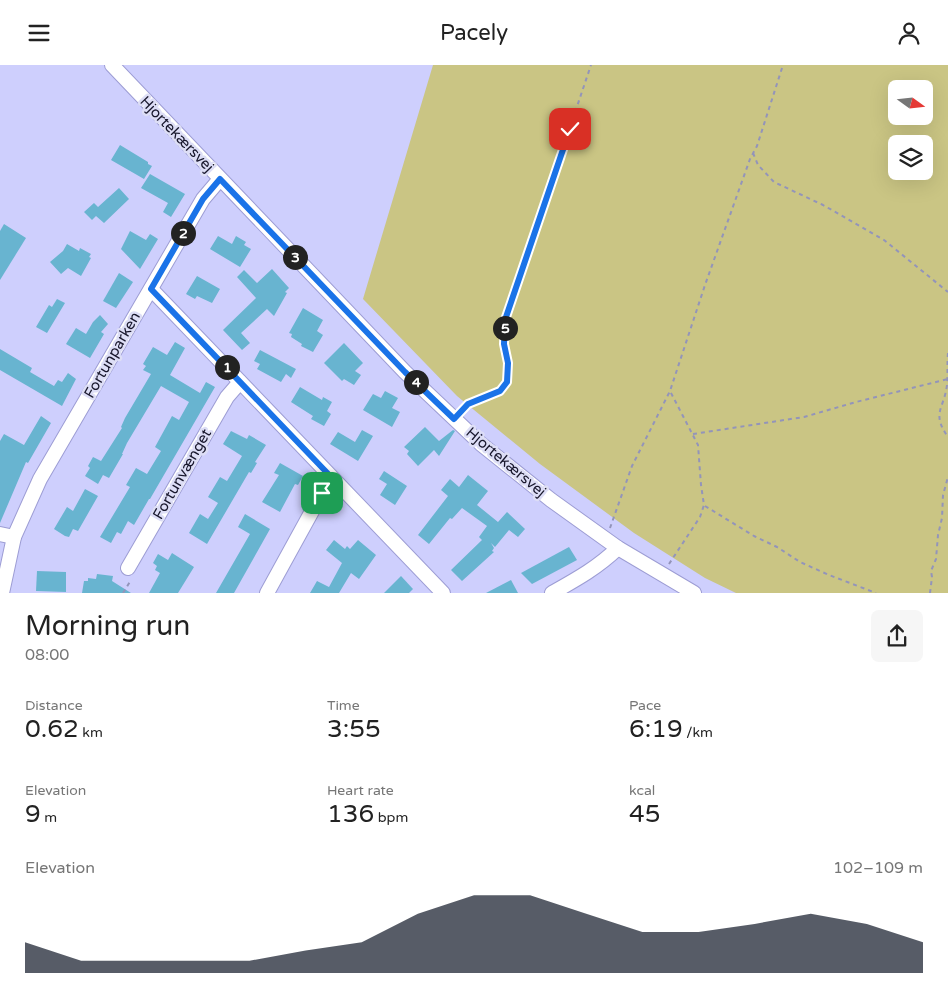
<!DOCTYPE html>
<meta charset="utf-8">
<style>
:root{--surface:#fff;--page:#f6f6f6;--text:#222;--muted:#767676;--accent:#111827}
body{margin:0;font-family:"Varela Round",sans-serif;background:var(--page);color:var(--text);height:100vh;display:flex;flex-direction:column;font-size:19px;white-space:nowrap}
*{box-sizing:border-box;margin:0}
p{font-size:16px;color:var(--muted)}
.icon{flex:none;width:28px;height:28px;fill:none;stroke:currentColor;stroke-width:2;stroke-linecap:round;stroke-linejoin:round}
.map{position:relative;height:528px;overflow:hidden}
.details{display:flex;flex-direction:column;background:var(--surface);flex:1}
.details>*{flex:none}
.needle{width:32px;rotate:105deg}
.fabs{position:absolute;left:888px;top:15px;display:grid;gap:10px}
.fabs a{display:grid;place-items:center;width:45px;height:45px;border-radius:8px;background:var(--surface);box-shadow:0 5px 20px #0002;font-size:25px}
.pin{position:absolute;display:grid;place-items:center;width:42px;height:42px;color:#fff;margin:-21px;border-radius:10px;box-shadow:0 2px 8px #0006}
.km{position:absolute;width:25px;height:25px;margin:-12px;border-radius:50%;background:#222;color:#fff;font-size:14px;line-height:25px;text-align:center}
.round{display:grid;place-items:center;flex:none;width:52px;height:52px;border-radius:8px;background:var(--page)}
.headline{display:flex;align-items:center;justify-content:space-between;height:85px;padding:0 25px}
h1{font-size:28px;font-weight:600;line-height:38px}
.metrics{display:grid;grid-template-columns:repeat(3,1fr);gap:8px;height:85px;padding:5px 25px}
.metrics div{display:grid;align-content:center}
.metrics b{font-size:25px;font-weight:600}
.metrics small{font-size:14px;font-weight:400}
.metrics p{font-size:14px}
.chart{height:140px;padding:10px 25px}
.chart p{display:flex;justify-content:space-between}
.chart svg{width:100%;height:90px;margin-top:5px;fill:var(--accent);opacity:.7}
header{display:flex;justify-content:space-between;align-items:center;height:65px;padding:0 25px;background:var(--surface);font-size:22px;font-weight:600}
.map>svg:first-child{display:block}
.green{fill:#cac584;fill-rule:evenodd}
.building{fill:#68b4d0}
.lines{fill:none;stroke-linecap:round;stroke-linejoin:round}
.street-casing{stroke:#9d9dd4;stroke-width:16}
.path{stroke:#9394ba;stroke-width:2;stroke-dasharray:4 4;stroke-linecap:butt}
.street{stroke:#fff;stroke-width:14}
.route-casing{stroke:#fff;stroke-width:10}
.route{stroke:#1a73e8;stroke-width:6}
.labels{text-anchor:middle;stroke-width:5;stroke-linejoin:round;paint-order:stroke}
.street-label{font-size:15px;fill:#18172c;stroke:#dddef6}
</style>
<header><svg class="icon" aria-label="menu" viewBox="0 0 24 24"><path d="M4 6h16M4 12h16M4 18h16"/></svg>Pacely<svg class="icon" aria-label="person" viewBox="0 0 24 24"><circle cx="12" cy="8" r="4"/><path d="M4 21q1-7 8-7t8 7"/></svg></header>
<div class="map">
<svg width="948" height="528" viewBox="0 0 948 528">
<rect width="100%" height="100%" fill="#cecffd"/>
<!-- green -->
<path class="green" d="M433 0H948V528H736L705 513 634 468 540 399 457 331 363 234ZM896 24H924V51H896ZM896 79H924V106H896Z"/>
<!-- building -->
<g class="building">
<polygon points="120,80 148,97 148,99 152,101 144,114 111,95"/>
<polygon points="150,109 185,129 171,152 163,147 168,138 141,123"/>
<polygon points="119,123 129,134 104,158 96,151 92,155 84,147 94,138 98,142"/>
<polygon points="4,159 26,173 0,215 0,166"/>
<polygon points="130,166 146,175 150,169 158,174 140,204 121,184"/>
<polygon points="218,171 232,179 236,171 246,177 244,180 251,184 240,202 210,184"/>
<polygon points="67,179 79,186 80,183 91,189 89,192 91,193 81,211 68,203 61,209 50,197 63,186"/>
<polygon points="272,204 289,223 285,227 287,228 274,251 267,244 241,268 250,278 242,285 223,265 256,233 237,212 244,205 257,218"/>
<polygon points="119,208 133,217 116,243 103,236"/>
<polygon points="197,211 220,224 212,238 197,231 195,234 186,229"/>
<polygon points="57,234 65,238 47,268 36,262 49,240 52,242"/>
<polygon points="303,243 323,255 317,266 323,270 313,287 301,281 302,279 291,272 292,269 289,268"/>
<polygon points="100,250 108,259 101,267 104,269 90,293 66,279 76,263 86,269 93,257"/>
<polygon points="175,277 185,283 170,310 200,328 206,317 215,322 150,434 149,434 134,460 128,456 121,469 117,467 111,478 100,472 130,422 126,420 136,403 147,409 161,386 155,382 172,351 179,355 189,337 161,321 127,378 122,389 123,389 109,413 103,410 98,419 85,411 90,403 88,401 93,392 101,396 122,363 121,362 125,353 151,309 143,305 146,301 143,299 153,282 167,290"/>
<polygon points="344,278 363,298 355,306 361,310 354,320 344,314 342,316 324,298"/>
<polygon points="0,284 32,303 30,307 54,321 58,315 62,317 68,308 76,314 62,341 0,305"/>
<polygon points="260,285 296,304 291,313 286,309 281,317 257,304 260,299 254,296"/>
<polygon points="300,322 322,335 323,332 332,337 327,346 331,349 324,361 311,354 313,351 291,337"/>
<polygon points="385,326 398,333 392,343 400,347 392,362 363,345 373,329 381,333"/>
<polygon points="41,351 51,358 28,398 26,397 0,458 0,376 4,369 24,380"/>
<polygon points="425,362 439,376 453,365 455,366 439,391 434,385 418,401 407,389 409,386 404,382"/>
<polygon points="362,365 373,371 358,396 330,379 338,367 355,377"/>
<polygon points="231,366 247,374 249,370 266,380 255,397 257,398 251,408 249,407 207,479 189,468 200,449 208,454 218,438 208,432 220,412 227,416 242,391 223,379"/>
<polygon points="280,398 303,411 298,420 295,419 280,447 262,437 279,410 274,408"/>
<polygon points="384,406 407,421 395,440 380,430 387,419 379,414"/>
<polygon points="468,410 488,426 477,440 498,457 507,447 525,464 518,472 509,465 495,482 491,478 494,483 492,486 494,487 462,516 451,505 482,475 479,472 487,461 462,443 452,454 450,453 429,479 418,470 448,431 441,425 450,414 459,422"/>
<polygon points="85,424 98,431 78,466 73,464 69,472 65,471 54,464 67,442 73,446"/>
<polygon points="245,449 270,464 234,528 216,528 250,469 238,462"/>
<polygon points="334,475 345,484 347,481 350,484 358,475 376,490 359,514 351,508 339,528 310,528 317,516 329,522 342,498 326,485"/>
<polygon points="569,482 577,495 532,519 521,508"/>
<polygon points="172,488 194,502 178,528 149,528 160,508 155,505 157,501 153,498 158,489 168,495"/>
<polygon points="37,506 66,507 66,527 36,526"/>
<polygon points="97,509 113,511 112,516 131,528 82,528 84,516 88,516 88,513 96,514"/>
<polygon points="401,511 413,524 409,528 384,528"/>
<polygon points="511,515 518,528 486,528"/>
</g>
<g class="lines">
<defs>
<g id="street">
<polyline points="112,0 405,307 481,379 551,435 618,483 694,528"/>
<polyline points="151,224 443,528"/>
<polyline points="0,469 14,472"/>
<polyline points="128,503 227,332 240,317"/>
<polyline points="2,528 14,472 40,414 203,134 220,114"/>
<polyline points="267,528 322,428 334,415"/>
<path d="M552 528C577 514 597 503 618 483"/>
</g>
</defs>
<!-- street casing -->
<use href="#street" class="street-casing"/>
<!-- path -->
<g class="path">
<polyline points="753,88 758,100 774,117 823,140 884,175 948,227"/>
<path d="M948 288C947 299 948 310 947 320 944 344 931 348 948 372"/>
<polyline points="463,345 468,339 500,326 507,317 508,298 504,279 505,255 591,0"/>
<polyline points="693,369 804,352 856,337 948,314"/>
<polyline points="705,441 754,471 777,482 800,497 829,510 876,528"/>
<polyline points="610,463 632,401 670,326 705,220 750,94 757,81 783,0"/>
<polyline points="669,499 700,452 704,440 701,420 698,380 670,326"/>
<polyline points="123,528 131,515"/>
<polyline points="930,528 932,512 931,506 936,494 938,470 942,453 943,430 948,412"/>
</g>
<!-- street -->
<use href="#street" class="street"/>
</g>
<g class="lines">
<defs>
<polyline id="route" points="322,428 334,415 151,224 203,134 220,114 405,307 454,354 468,339 500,326 507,317 508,298 504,279 505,255 570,64"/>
</defs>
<!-- route casing -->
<use href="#route" class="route-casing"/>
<!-- route -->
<use href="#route" class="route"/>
</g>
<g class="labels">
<!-- street labels -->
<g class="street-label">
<text transform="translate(177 69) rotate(46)" y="5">Hjortekærsvej</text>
<text transform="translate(112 290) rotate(-60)" y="5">Fortunparken</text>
<text transform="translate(506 397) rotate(40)" y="5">Hjortekærsvej</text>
<text transform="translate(182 409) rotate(-60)" y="5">Fortunvænget</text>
</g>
</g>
</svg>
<div class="fabs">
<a><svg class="needle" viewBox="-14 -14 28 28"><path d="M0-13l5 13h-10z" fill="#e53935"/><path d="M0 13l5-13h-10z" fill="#767676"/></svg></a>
<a><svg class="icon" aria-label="layers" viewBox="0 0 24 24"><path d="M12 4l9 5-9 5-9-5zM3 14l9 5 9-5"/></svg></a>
</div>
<div class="pin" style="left:322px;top:428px;background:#1e9e55"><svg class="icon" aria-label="arrive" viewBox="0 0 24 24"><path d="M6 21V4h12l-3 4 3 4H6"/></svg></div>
<div class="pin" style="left:570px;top:64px;background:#d93025"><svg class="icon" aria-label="check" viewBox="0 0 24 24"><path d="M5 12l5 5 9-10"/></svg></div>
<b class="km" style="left:227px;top:302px">1</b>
<b class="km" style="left:183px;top:168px">2</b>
<b class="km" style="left:295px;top:192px">3</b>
<b class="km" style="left:416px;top:317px">4</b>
<b class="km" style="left:505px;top:263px">5</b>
</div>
<section class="details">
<div class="headline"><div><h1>Morning run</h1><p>08:00</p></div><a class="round"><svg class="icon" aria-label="share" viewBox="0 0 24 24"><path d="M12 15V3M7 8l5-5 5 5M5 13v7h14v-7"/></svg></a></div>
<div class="metrics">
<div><p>Distance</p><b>0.62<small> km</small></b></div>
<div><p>Time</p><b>3:55</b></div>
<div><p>Pace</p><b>6:19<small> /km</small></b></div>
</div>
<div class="metrics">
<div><p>Elevation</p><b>9<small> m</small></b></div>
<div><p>Heart rate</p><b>136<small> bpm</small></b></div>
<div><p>kcal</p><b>45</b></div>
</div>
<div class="chart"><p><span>Elevation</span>102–109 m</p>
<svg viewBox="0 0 160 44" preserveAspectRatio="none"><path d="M0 44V29L10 38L20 38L30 38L40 38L50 33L60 29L70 15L80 6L90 6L100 15L110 24L120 24L130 20L140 15L150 20L160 29V44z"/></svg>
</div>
</section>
